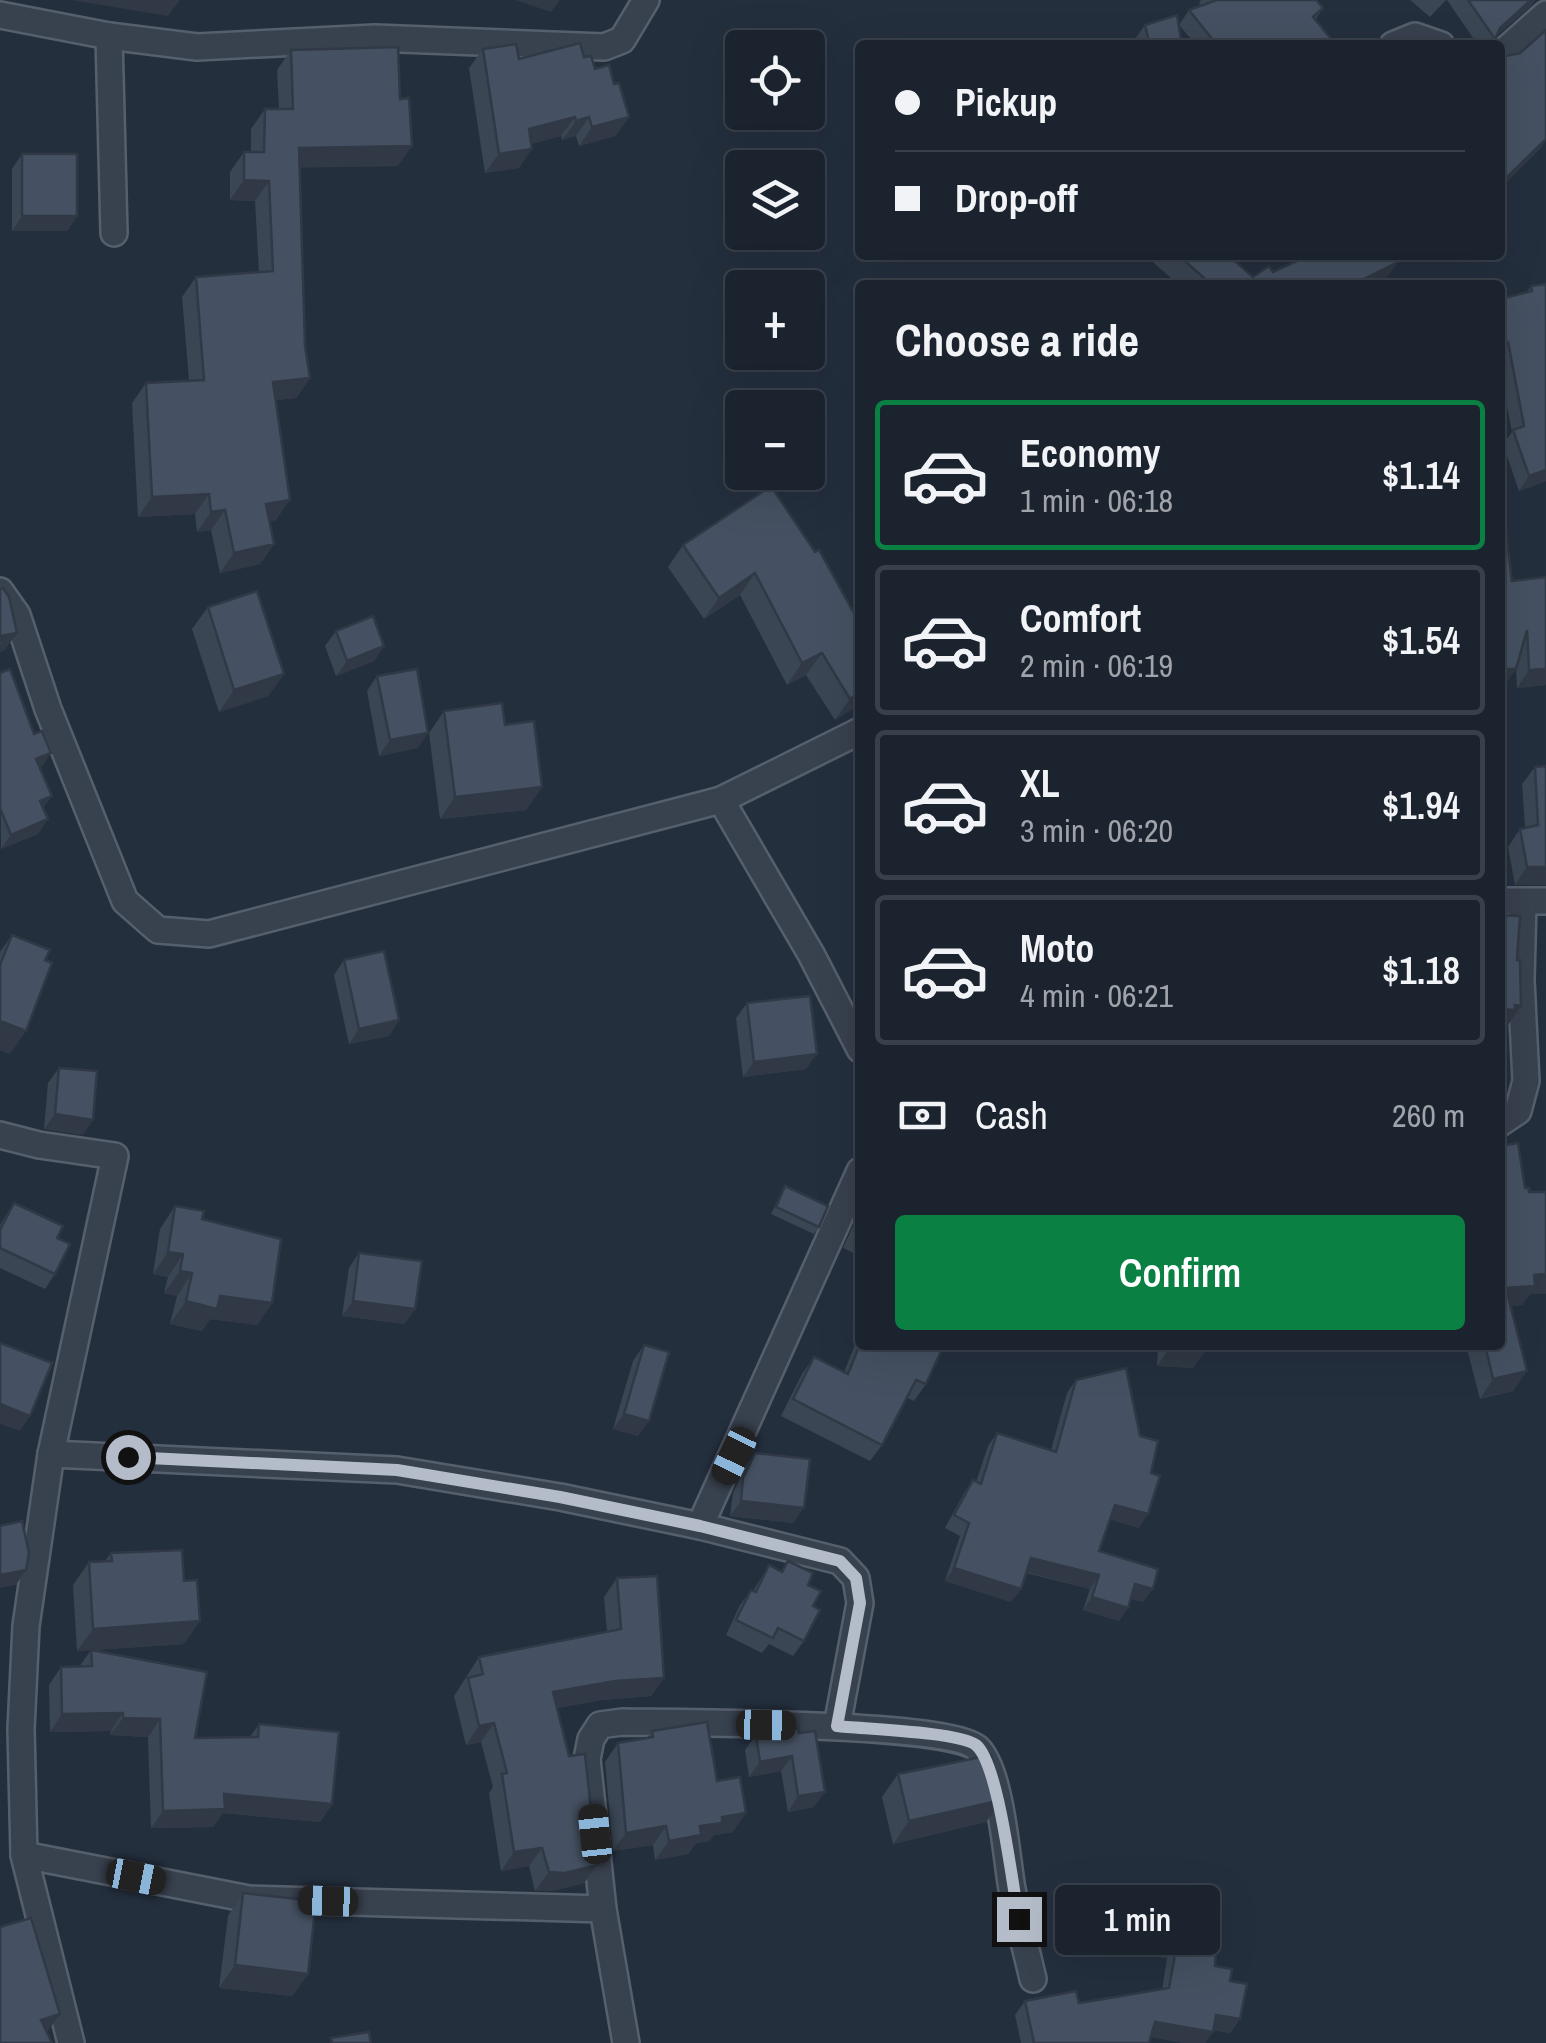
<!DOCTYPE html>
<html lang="en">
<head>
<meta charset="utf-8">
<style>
  body { margin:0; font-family:"Archivo Narrow",sans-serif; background:#242b36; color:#f1f3f6; height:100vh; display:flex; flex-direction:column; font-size:38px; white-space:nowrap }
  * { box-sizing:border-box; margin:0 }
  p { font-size:32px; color:#a0a4aa }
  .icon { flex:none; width:55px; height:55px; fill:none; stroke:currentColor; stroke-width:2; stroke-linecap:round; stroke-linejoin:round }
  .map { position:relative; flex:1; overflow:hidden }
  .panel { position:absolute; left:855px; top:280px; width:650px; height:1070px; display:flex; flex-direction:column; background:#1b232e; border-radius:10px; box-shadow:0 10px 40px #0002,0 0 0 2px #39404a }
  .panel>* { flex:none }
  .guide { position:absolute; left:855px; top:40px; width:650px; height:220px; border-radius:10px; box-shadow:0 10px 40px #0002,0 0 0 2px #39404a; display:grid; align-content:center; height:220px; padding:0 40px; background:#1b232e }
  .buttons { position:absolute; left:725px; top:30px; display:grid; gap:20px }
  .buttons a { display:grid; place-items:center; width:100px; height:100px; border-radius:10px; background:#1b232e; box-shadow:0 10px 40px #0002,0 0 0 2px #39404a; font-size:50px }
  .end { position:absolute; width:45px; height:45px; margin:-22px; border:12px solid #b4bcc9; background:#111; box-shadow:0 0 0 5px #111 }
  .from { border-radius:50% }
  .bubble { position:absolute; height:70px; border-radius:10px; background:#1b232e; box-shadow:0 10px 40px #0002,0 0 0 2px #39404a; font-size:32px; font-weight:600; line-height:70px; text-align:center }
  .car { position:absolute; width:30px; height:60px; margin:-30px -15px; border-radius:12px; box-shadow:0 0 8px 2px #0007; background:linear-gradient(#222 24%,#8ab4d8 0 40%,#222 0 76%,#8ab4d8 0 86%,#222 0) }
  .guide b { display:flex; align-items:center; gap:35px; height:95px; font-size:38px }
  .guide b+b { border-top:2px solid #39404a }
  .guide i { width:25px; height:25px; background:#f1f3f6 }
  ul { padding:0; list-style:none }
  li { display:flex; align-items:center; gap:30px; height:150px; margin:0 20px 15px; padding:0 20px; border:5px solid #39404a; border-radius:10px }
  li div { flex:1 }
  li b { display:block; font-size:38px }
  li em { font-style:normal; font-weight:600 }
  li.on { border-color:#0b8043 }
  li>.icon { width:90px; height:90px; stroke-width:1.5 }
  h2 { padding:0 40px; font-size:45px; line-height:120px }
  .pay { display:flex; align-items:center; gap:25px; height:110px; padding:0 40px; font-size:38px }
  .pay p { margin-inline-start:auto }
  .button { display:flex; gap:20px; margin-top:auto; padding:20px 40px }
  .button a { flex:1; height:115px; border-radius:10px; background:#0b8043; color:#fff; font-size:40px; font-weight:600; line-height:115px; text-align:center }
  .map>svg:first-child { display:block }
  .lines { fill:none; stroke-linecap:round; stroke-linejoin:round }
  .street-casing { stroke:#565f6c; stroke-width:30 }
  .street { stroke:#38414e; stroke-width:25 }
  .wall { fill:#3b4654 }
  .shaded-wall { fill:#303945 }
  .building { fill:#455162; stroke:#303945; stroke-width:2.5 }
  .route { stroke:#b4bcc9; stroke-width:12 }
</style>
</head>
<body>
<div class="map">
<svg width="1546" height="2043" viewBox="0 0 1546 2043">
  <rect width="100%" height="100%" fill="#242f3e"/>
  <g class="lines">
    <g class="street-casing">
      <g id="street">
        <polyline points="0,15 109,36 197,47 375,38 604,47 622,40 646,0"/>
        <polyline points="109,36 114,233"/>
        <polyline points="1393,45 1415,36 1441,45"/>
        <polyline points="1500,55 1546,14"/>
        <polyline points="0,591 17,615 48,709 125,901 158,930 209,934 721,800 860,731"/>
        <polyline points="721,800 811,954 860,1049"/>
        <polyline points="1500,901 1546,901"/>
        <polyline points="1500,1123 1518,1111 1526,1081 1521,980 1523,902"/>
        <polyline points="0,1135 39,1145 115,1156 51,1454 26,1626 21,1729 24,1855 71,2043"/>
        <polyline points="51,1454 397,1470 560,1497 700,1526 840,1561 856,1578 860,1603 837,1726"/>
        <polyline points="700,1526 860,1171"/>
        <polyline points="24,1855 249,1899 603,1909"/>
        <path d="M626 2043 603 1909 587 1759 591 1739 600 1725 622 1722C673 1723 954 1722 978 1749 1001 1773 1006 1855 1012 1889 1018 1919 1026 1949 1033 1979"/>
      </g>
    </g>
    <use href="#street" class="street"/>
  </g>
  <g class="wall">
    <polygon points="1201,0 1316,0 1323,8 1315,20 1336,45 1196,45 1179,25 1189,10 1201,6 1199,3"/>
    <polygon points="1410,0 1446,0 1430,17"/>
    <polygon points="1447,0 1535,0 1531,6 1495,37 1490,45 1478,45"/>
    <polygon points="1145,25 1182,45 1137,45 1135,39"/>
    <polygon points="483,49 519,59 584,57 595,69 614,84 629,117 615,136 579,146 576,136 562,140 561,136 531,144 519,168 485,173 469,68"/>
    <polygon points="291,50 398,166 300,167 305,346 310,378 296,398 275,400 276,520 269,521 274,544 260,564 220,573 211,530 197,532 195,514 138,517 132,403 146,383 189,380 182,297 196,277 259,272 255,201 230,200 230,172 244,152 251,152 251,129 265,109 279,109 277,70"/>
    <polygon points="22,154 77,216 67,231 12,231 12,169"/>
    <polygon points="1148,255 1228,255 1253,277 1273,272 1385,280 1376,285 1179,285 1147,257"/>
    <polygon points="1546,284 1546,481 1519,491 1503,444 1512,432 1500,369 1500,299 1527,292 1531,286"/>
    <polygon points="771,486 860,624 860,704 835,720 806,675 787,685 740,595 704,619 668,567 683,545"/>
    <polygon points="1512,581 1546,685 1517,688 1516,669 1503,686"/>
    <polygon points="208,607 284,674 268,696 219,712 192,629"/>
    <polygon points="336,631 384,646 374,661 336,676 325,646"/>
    <polygon points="0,673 52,796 43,808 38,834 1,849"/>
    <polygon points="377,676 418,748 379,756 367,691"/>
    <polygon points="444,711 505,725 542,787 526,810 440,819 429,733"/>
    <polygon points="1546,766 1546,885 1515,885 1508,847 1520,829 1525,828 1522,784 1535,767"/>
    <polygon points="12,935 45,960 10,1054 0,1050 0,952"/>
    <polygon points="344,960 399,1020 389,1036 349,1044 334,975"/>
    <polygon points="747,1003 806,1069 743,1077 736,1018"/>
    <polygon points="59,1068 83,1135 44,1129 48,1083"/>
    <polygon points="1500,1146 1530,1294 1522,1305 1510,1306 1527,1371 1513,1391 1480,1399 1466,1345 1500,1345"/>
    <polygon points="785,1186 819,1227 814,1234 771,1214"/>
    <polygon points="14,1203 57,1238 55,1274 45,1289 0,1268 0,1225"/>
    <polygon points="175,1206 202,1219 272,1303 257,1325 210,1319 202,1331 170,1324 177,1296 164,1293 168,1277 153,1274 160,1229"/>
    <polygon points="860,1211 860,1256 843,1248"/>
    <polygon points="359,1253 415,1309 404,1324 342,1316 349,1268"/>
    <polygon points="860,1333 860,1345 926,1384 914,1401 906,1397 882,1445 870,1461 781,1416 802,1374 814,1357 844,1372"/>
    <polygon points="644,1345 638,1436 613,1429 633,1361"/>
    <polygon points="1158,1345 1207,1345 1193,1368 1157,1366"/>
    <polygon points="1076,1380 1139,1528 1110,1519 1099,1551 1143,1602 1131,1599 1119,1621 1083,1610 1090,1589 1026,1573 1021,1589 1011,1602 945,1581 960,1536 945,1528 964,1493 973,1480 976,1482 988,1446 997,1433 1051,1450 1067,1393"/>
    <polygon points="755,1453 793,1523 730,1516 733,1493 744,1468"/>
    <polygon points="111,1553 184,1644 77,1651 73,1585 89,1562 105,1561"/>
    <polygon points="788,1561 808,1585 813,1606 804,1641 793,1656 769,1644 762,1653 726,1635 740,1605 751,1590 753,1591 769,1565 781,1571"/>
    <polygon points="617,1578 664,1678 651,1696 602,1700 557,1708 597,1865 584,1883 552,1891 535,1891 529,1866 501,1871 489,1793 493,1787 481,1742 466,1745 454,1696 479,1657 607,1632 604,1597"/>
    <polygon points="91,1650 195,1738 250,1737 259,1724 332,1804 320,1822 223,1813 213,1827 151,1828 148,1737 110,1735 111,1731 50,1732 49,1685 61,1667 79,1667"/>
    <polygon points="798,1728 814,1807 788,1812 781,1771 749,1777 745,1750 756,1735"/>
    <polygon points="652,1731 717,1781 733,1832 714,1835 709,1841 696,1843 688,1854 655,1860 653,1845 613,1851 605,1762 618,1743 647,1738"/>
    <polygon points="898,1774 1002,1800 986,1822 893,1844 882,1797"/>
    <polygon points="243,1893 308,1974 292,1996 219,1988 228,1916"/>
    <polygon points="1174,1910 1209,1923 1215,1966 1230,1981 1240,2019 1230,2033 1213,2030 1205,2043 1184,2043 1151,2037 1149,2043 1021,2043 1015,2015 1025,2001 1079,2003 1162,1990 1167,1958 1161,1958 1164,1924"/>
  </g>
  <g class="shaded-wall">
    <polygon points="71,0 180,0 168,16"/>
    <polygon points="515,0 560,0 551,12"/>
    <polygon points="1531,0 1535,0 1531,6 1494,38 1500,28"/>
    <polygon points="575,117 561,136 516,148 529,129"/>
    <polygon points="589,117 576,136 562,140 576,121"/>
    <polygon points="629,117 615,136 579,146 592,127"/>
    <polygon points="1546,139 1542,147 1500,189 1500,184"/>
    <polygon points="412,146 398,166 285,168 299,148"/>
    <polygon points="532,149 519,168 485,173 499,154"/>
    <polygon points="244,180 269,181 255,201 230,200"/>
    <polygon points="22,216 77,216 67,231 12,231"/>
    <polygon points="1398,262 1385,280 1376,285 1354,285 1356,283"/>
    <polygon points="310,378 296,398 259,402 273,382"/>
    <polygon points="1546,470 1546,481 1519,491 1529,476"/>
    <polygon points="209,494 195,514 138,517 152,497"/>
    <polygon points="290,500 276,520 252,524 266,504"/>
    <polygon points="225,510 211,530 197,532 211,512"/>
    <polygon points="274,544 260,564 220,573 234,553"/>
    <polygon points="755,573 740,595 704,619 719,598"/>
    <polygon points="17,633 5,650 0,652 0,636"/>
    <polygon points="384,646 374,661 336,676 347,661"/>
    <polygon points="822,653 806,675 787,685 802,663"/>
    <polygon points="1500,669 1516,669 1503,686 1500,686"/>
    <polygon points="1546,669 1546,685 1517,688 1529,670"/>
    <polygon points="284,674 268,696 219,712 234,690"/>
    <polygon points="860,692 860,704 835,720 850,699"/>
    <polygon points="428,733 418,748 379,756 390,740"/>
    <polygon points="51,753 41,768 36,759"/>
    <polygon points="542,787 526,810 440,819 455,797"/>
    <polygon points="52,796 41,811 40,801"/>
    <polygon points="48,819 38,834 1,849 11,835"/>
    <polygon points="1527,867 1546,867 1546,885 1515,885"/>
    <polygon points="1515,1005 1521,1006 1506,1028 1502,1028 1500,1031 1500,1009"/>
    <polygon points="399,1020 389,1036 349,1044 359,1029"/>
    <polygon points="0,1021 26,1031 10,1054 0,1050"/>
    <polygon points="817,1054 806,1069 743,1077 754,1062"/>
    <polygon points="55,1114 93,1120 83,1135 44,1129"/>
    <polygon points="168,1252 183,1254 168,1277 153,1274"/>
    <polygon points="180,1271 192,1273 177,1296 164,1293"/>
    <polygon points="1546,1274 1546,1294 1530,1294 1522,1305 1500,1307 1506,1288 1534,1275"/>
    <polygon points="220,1296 272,1303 257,1325 210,1319 202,1331 170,1324 186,1301"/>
    <polygon points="353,1301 415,1309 404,1324 342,1316"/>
    <polygon points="1170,1347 1206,1350 1193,1368 1157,1366"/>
    <polygon points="1527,1371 1513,1391 1480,1399 1493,1379"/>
    <polygon points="0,1404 30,1416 20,1431 0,1424"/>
    <polygon points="624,1414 649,1421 638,1436 613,1429"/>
    <polygon points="741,1501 804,1508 793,1523 730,1516"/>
    <polygon points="1115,1505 1148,1514 1139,1528 1106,1518"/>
    <polygon points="1031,1558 1099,1575 1090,1589 1022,1571"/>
    <polygon points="954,1568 1021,1589 1011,1602 945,1581"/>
    <polygon points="26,1570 16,1585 0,1588 0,1575"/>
    <polygon points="1135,1584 1153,1589 1143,1602 1126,1598"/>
    <polygon points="1092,1597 1128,1608 1119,1621 1083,1610"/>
    <polygon points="200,1621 184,1644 77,1651 93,1629"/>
    <polygon points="664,1678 651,1696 602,1700 540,1711 553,1692 615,1681"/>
    <polygon points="123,1713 111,1731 50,1732 62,1714"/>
    <polygon points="123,1718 160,1719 148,1737 110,1735"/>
    <polygon points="494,1723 481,1742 466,1745 479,1726"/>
    <polygon points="792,1756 781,1771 749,1777 760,1762"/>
    <polygon points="825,1792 814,1807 788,1812 798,1796"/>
    <polygon points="224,1794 332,1804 320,1822 223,1813 213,1827 151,1828 163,1811"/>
    <polygon points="1002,1800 986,1822 893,1844 909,1821"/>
    <polygon points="746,1813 733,1832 714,1835 709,1841 696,1843 688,1854 655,1860 669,1841 722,1817"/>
    <polygon points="666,1826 653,1845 613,1851 626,1833"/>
    <polygon points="542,1848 529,1866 501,1871 514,1852"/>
    <polygon points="597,1865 584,1883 552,1891 535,1891 549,1872"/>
    <polygon points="1171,1944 1177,1944 1167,1958 1161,1958"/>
    <polygon points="235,1965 308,1974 292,1996 219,1988"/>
    <polygon points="60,2014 48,2031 29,2038 41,2020"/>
    <polygon points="1216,2015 1240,2019 1230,2033 1206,2029"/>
    <polygon points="1155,2022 1213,2032 1205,2043 1184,2043 1145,2036"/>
  </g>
  <g class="building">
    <polygon points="1217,0 1316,0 1323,8 1313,17 1336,45 1217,45 1189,10"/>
    <polygon points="1468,0 1531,0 1500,28 1495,39"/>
    <polygon points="1177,15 1182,45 1150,45 1145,25"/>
    <polygon points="1546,30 1546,139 1500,184 1500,52 1506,56 1520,53"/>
    <polygon points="580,43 584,57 591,56 595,69 609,65 614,84 619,83 629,117 592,127 589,117 576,121 575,117 529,129 532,149 499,154 483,49 516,44 519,59"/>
    <polygon points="398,47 400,99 409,98 412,146 299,148 305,346 310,378 273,382 290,500 266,504 274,544 234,553 225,510 211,512 209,494 152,497 146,383 204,380 196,277 273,271 269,181 244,180 244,152 264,152 265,109 293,109 291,50"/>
    <rect x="22" y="154" width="55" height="62"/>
    <polygon points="1178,255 1228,255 1253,277 1269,266 1273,272 1310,255 1395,255 1398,262 1356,283 1357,285 1212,285"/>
    <polygon points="1546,284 1546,470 1529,476 1513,430 1524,426 1508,342 1500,344 1500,299 1532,291 1531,286"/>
    <polygon points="771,486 815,552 819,550 860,624 860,692 850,699 822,653 802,663 755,573 719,598 683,545"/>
    <polygon points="1500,524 1505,524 1512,581 1546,577 1546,669 1529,670 1527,630 1516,669 1500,669"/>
    <polygon points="3,588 9,597 17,633 0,636 4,645 0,645 0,589"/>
    <polygon points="257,591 284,674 234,690 208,607"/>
    <polygon points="373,616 384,646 347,661 336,631"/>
    <polygon points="10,669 34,734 42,731 51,753 36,759 52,796 40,801 48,819 11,835 0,808 0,673"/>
    <polygon points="417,669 428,733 390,740 377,676"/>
    <polygon points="502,703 505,725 534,721 542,787 455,797 444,711"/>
    <polygon points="1546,766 1546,867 1527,867 1520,829 1538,825 1535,767"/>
    <polygon points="1500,915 1520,916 1517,960 1520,960 1521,1006 1515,1005 1515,1010 1500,1009"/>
    <polygon points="12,935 50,950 45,960 52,963 26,1031 0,1021 0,965"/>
    <polygon points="384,951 399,1020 359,1029 344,960"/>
    <polygon points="810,996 817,1054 754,1062 747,1003"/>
    <polygon points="59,1068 97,1071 93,1120 55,1114"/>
    <polygon points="1518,1143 1525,1188 1529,1188 1529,1192 1546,1192 1546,1274 1534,1275 1535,1286 1506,1288 1527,1371 1493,1379 1485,1345 1500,1345 1500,1146"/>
    <polygon points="785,1186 828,1206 819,1227 776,1207"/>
    <polygon points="14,1203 63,1226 57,1238 70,1244 55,1274 0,1248 0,1230"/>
    <polygon points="175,1206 204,1211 202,1219 281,1239 272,1303 220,1296 217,1309 186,1301 192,1273 180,1271 183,1254 168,1252"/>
    <polygon points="860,1220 860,1234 855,1232"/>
    <polygon points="359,1253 422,1261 415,1309 353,1301"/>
    <polygon points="0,1343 52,1363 30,1416 0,1404"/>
    <polygon points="860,1344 944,1345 926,1384 916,1380 882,1445 793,1399 814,1357 848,1374"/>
    <polygon points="644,1345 669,1352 649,1421 624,1414"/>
    <polygon points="1170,1345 1207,1345 1206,1350 1170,1347"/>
    <polygon points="1126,1368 1140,1436 1158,1441 1151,1473 1160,1476 1148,1514 1115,1505 1099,1551 1158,1569 1153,1589 1135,1584 1128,1608 1092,1597 1099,1575 1031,1558 1021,1589 954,1568 969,1523 954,1515 973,1480 981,1484 997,1433 1056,1452 1076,1380"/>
    <polygon points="755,1453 810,1459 804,1508 741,1501 743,1478"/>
    <polygon points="22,1521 29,1553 26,1570 0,1575 0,1526"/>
    <polygon points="182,1550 184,1581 197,1580 200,1621 93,1629 89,1562 112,1561 111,1553"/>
    <polygon points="788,1561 813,1573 808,1585 821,1591 813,1606 820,1610 804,1641 778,1628 773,1638 736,1620 751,1590 756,1592 769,1565 782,1572"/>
    <polygon points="657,1576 664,1678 615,1681 553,1692 569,1756 585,1754 597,1865 565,1873 549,1872 542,1848 514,1852 502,1774 507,1773 494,1723 479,1726 468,1678 483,1674 479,1657 621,1629 617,1578"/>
    <polygon points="91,1650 207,1672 195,1738 258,1737 259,1724 339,1732 332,1804 224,1794 225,1809 163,1811 160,1719 123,1718 123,1713 62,1714 61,1667 92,1666"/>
    <polygon points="707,1722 717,1781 740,1777 746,1813 722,1817 722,1823 700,1826 701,1835 669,1841 666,1826 626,1833 618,1743 653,1737 652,1731"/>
    <polygon points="798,1728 799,1733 815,1731 825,1792 798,1796 792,1756 760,1762 756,1735"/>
    <polygon points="991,1755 1002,1800 909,1821 898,1774"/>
    <polygon points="243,1893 316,1901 308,1974 235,1965"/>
    <polygon points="1174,1910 1209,1913 1209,1923 1218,1924 1215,1966 1232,1969 1230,1981 1247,1984 1240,2019 1216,2015 1213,2032 1155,2022 1149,2043 1034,2043 1025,2001 1076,1991 1079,2003 1169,1988 1177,1944 1171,1944"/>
    <polygon points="31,1918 60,2014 41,2020 52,2043 0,2043 0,1927"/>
    <polygon points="369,2032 371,2043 332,2043 331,2038"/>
  </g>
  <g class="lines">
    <path class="route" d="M128 1457 397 1470 560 1497 700 1526 840 1561 856 1578 860 1603 837 1726C864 1729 959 1732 976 1745 999 1764 1012 1886 1019 1919"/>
  </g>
</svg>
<div class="buttons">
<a><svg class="icon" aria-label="locate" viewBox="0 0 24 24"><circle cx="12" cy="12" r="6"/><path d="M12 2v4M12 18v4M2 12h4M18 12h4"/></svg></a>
<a><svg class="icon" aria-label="layers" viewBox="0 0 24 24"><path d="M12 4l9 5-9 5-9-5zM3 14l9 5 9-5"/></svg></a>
<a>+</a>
<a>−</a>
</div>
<i class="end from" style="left:128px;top:1457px"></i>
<i class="end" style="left:1019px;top:1919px"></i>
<div class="bubble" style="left:1055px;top:1885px;width:165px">1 min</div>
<i class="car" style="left:734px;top:1456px;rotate:206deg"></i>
<i class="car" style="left:766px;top:1725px;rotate:91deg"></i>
<i class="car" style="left:595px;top:1834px;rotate:354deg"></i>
<i class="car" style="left:136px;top:1877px;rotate:101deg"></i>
<i class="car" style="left:328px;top:1901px;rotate:272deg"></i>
<div class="guide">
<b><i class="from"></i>Pickup</b>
<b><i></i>Drop-off</b>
</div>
<section class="panel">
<h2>Choose a ride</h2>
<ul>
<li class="on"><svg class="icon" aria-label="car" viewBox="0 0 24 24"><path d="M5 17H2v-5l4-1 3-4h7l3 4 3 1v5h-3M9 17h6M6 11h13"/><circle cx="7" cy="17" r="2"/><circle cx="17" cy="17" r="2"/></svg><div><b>Economy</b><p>1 min · 06:18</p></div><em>$1.14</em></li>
<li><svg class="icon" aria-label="car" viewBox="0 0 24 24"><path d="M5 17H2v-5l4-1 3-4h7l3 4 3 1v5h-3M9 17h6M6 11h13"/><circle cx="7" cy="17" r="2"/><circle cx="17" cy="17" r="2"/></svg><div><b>Comfort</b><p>2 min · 06:19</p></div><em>$1.54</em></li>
<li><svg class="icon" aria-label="car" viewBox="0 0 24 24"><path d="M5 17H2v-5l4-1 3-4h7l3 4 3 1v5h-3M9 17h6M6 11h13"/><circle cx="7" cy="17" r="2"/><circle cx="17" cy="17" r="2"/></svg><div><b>XL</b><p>3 min · 06:20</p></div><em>$1.94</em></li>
<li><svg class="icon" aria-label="car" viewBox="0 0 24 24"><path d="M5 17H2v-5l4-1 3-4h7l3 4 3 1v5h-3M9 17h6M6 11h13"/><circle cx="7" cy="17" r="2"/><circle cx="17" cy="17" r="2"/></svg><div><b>Moto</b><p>4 min · 06:21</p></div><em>$1.18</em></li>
</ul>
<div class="pay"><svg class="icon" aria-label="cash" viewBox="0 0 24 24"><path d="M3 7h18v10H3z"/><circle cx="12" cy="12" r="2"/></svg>Cash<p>260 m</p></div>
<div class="button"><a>Confirm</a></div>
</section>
</div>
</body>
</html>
